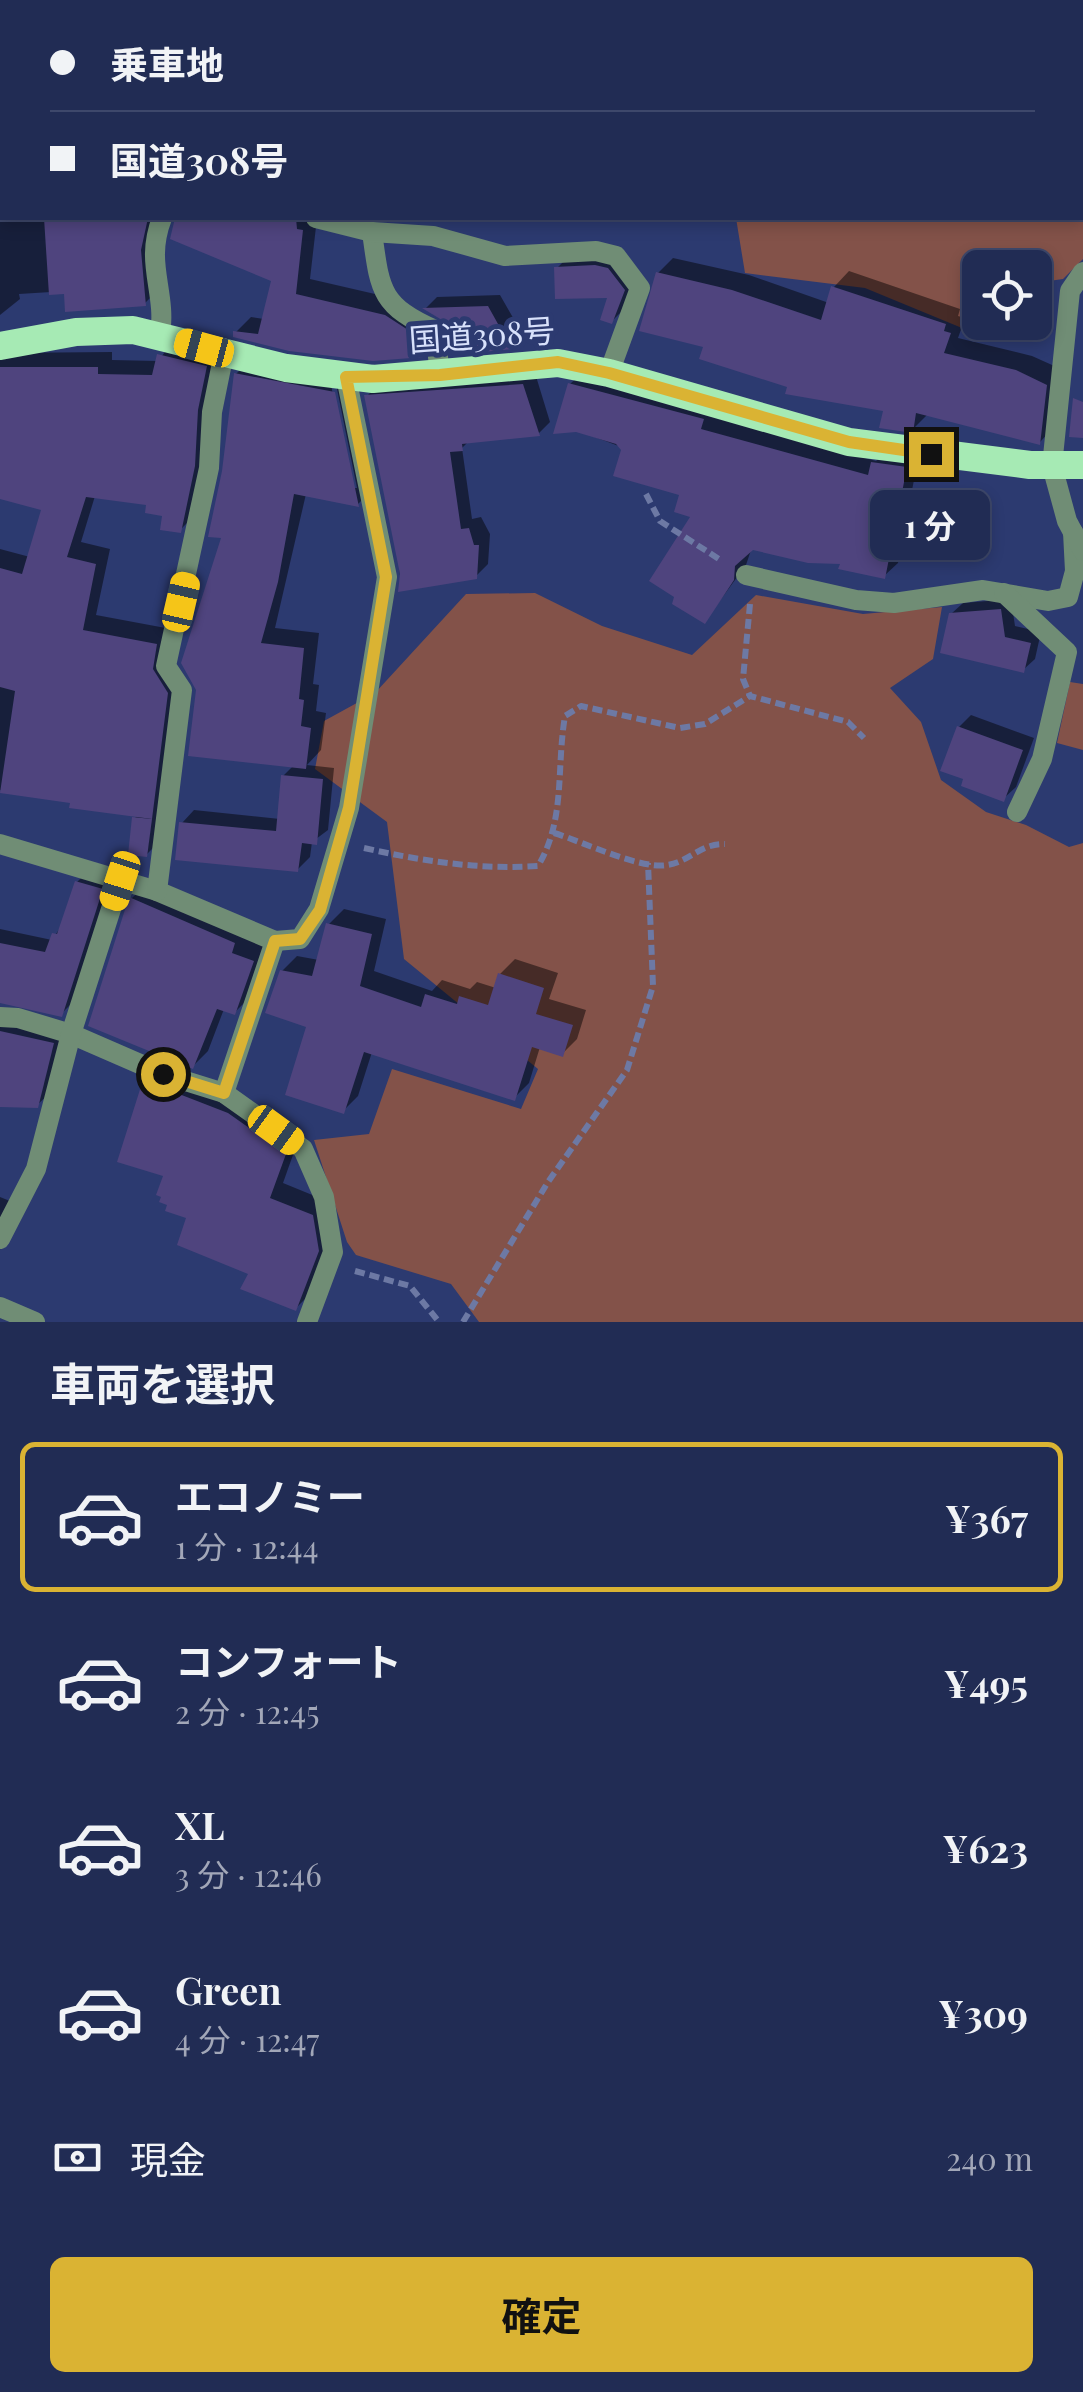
<!DOCTYPE html>
<html lang="ja">
<head>
<meta charset="utf-8">
<style>
  body { margin:0; font-family:"Playfair Display","Noto Sans JP",serif; background:#2d385e; color:#f1f3f6; height:100vh; display:flex; flex-direction:column; font-size:38px; white-space:nowrap }
  * { box-sizing:border-box; margin:0 }
  p { font-size:32px; color:#a2a7b8 }
  .icon { flex:none; width:55px; height:55px; fill:none; stroke:currentColor; stroke-width:2; stroke-linecap:round; stroke-linejoin:round }
  .map { position:relative; height:1322px; overflow:hidden }
  .panel { display:flex; flex-direction:column; background:#212c54; flex:1 }
  .panel>* { flex:none }
  .guide { position:absolute; left:0px; top:0px; width:1085px; height:220px; box-shadow:0 5px 15px #0003,0 0 0 2px #3e486b; display:grid; align-content:center; height:220px; padding:0 50px; background:#212c54 }
  .buttons { position:absolute; left:962px; top:250px; display:grid; gap:20px }
  .buttons a { display:grid; place-items:center; width:90px; height:90px; border-radius:15px; background:#212c54; box-shadow:0 5px 15px #0003,0 0 0 2px #3e486b; font-size:50px }
  .end { position:absolute; width:45px; height:45px; margin:-22px; border:12px solid #dab333; background:#111; box-shadow:0 0 0 5px #111 }
  .from { border-radius:50% }
  .bubble { position:absolute; height:70px; border-radius:15px; background:#212c54; box-shadow:0 5px 15px #0003,0 0 0 2px #3e486b; font-size:32px; font-weight:700; line-height:70px; text-align:center }
  .car { position:absolute; width:30px; height:60px; margin:-30px -15px; border-radius:12px; box-shadow:0 0 8px 2px #0007; background:linear-gradient(#f5c518 24%,#345 0 40%,#f5c518 0 76%,#345 0 86%,#f5c518 0) }
  .guide b { display:flex; align-items:center; gap:35px; height:95px; font-size:38px }
  .guide b+b { border-top:2px solid #3e486b }
  .guide i { width:25px; height:25px; background:#f1f3f6 }
  ul { padding:0; list-style:none }
  li { display:flex; align-items:center; gap:30px; height:150px; margin:0 20px 15px; padding:0 30px; border:5px solid transparent; border-radius:15px }
  li div { flex:1 }
  li b { display:block; font-size:38px }
  li em { font-style:normal; font-weight:700 }
  li.on { border-color:#dab333 }
  li>.icon { width:90px; height:90px; stroke-width:1.5 }
  h2 { padding:0 50px; font-size:45px; line-height:120px }
  .pay { display:flex; align-items:center; gap:25px; height:110px; padding:0 50px; font-size:38px }
  .pay p { margin-inline-start:auto }
  .button { display:flex; gap:20px; margin-top:auto; padding:20px 50px }
  .button a { flex:1; height:115px; border-radius:15px; background:#dab333; color:#111; font-size:40px; font-weight:700; line-height:115px; text-align:center }
  .map>svg:first-child { display:block }
  .green { fill:#835249 }
  .shadow { fill:#0007; fill-rule:evenodd }
  .building { fill:#4f447e }
  .lines { fill:none; stroke-linecap:round; stroke-linejoin:round }
  .path { stroke:#6d79a4; stroke-width:6; stroke-dasharray:10 5; stroke-linecap:butt }
  .service { stroke:#708d75; stroke-width:20 }
  .minor { stroke:#708d75; stroke-width:20 }
  .trunk { stroke:#a6eab4; stroke-width:28 }
  .route { stroke:#dab333; stroke-width:12 }
  .labels { text-anchor:middle; stroke-width:10; stroke-linejoin:round; paint-order:stroke }
  .street-label { font-size:32px; fill:#d8e1fb; stroke:#2c3a70 }
</style>
</head>
<body>
<div class="map">
<svg width="1083" height="1322" viewBox="0 0 1083 1322">
  <rect width="100%" height="100%" fill="#2c3a70"/>
  <g class="green">
    <polygon points="317,0 1083,0 1083,259 1063,279 1035,283 1035,268 980,268 980,313 962,328 865,288 745,273 736,218 1082,218 1082,2"/>
    <polygon points="535,593 602,626 692,655 756,595 863,614 942,607 933,659 890,688 921,722 941,780 986,812 1026,825 1069,847 1083,843 1083,1322 479,1322 451,1284 356,1255 347,1242 314,1140 369,1134 392,1069 521,1109 538,1069 404,959 387,822 315,769 324,721 375,693 466,594"/>
    <polygon points="1070,682 1083,684 1083,750 1057,743"/>
  </g>
  <g class="shadow">
    <polygon points="2,0 309,0 309,2 4,2"/>
    <polygon points="0,3 2,218 157,218 160,288 145,303 67,291 19,294 20,299 0,315"/>
    <polygon points="178,218 317,218 310,279 401,300 438,339 423,355 236,332 251,317 264,319 273,280 173,237"/>
    <polygon points="567,258 618,259 633,279 622,311 612,321 610,296 557,268"/>
    <polygon points="673,258 749,275 829,303 834,287 849,271 960,309 958,316 965,318 958,338 1032,356 1061,369 1055,426 1040,442 928,414 912,430 886,409 790,386 706,345 658,273"/>
    <polygon points="500,295 523,335 511,347 454,352 449,321 426,308 437,297"/>
    <polygon points="174,340 221,352 195,515 180,530 149,503 95,496 81,542 110,549 96,615 171,629 167,653 182,677 165,836 146,855 135,818 138,814 0,790 0,549 30,557 44,508 0,498 0,353 112,352 112,360 158,361"/>
    <path d="M252 358 350 377 373 489 358 504 306 494 275 628 319 633 313 684 319 685 316 711 326 713 321 750 307 765 334 768 328 830 312 842 310 857 298 869 182 823 194 810 280 819 283 776 294 765 224 536 225 471 236 374ZM335 379 357 488H352L330 380Z"/>
    <polygon points="584,371 713,416 876,461 887,450 919,454 898,563 884,576 843,562 752,547 746,565 705,621 693,516 682,493 624,448 576,430 570,384"/>
    <polygon points="535,373 550,422 539,433 470,440 462,448 472,519 481,517 490,534 488,564 476,576 401,589 398,548 367,396 378,385"/>
    <polygon points="1011,599 1015,626 1041,632 1035,659 1023,670 951,614 963,603"/>
    <polygon points="971,715 1034,738 1016,787 1003,799 959,727"/>
    <polygon points="89,870 113,877 73,1002 61,1014 0,1001 0,929 52,940 62,925 77,882"/>
    <polygon points="146,884 267,945 250,997 235,1012 224,1009 208,1051 193,1066 131,899"/>
    <polygon points="344,909 386,919 374,971 432,991 442,980 470,989 477,982 496,988 500,974 515,959 558,973 549,999 586,1010 577,1039 562,1054 540,1047 529,1083 514,1098 372,1052 358,1096 343,1111 310,1025 282,971 297,956 319,960 329,924"/>
    <polygon points="0,1008 65,1032 49,1094 36,1106 0,1105"/>
    <polygon points="160,1067 299,1138 283,1183 327,1201 333,1234 311,1293 296,1308 189,1217 166,1174 145,1081"/>
    <polygon points="0,1197 10,1201 0,1227"/>
  </g>
  <g class="building">
    <polygon points="44,218 148,218 141,250 146,306 65,312 64,294 49,295"/>
    <polygon points="175,218 296,218 297,229 303,230 296,294 385,315 422,339 424,357 373,361 289,351 233,337 233,331 258,334 271,281 170,239"/>
    <polygon points="595,265 608,268 625,290 612,324 600,320 607,298 555,299 554,267"/>
    <polygon points="656,272 732,290 821,320 831,286 946,324 944,331 951,333 944,353 1016,370 1047,385 1040,445 916,413 913,433 879,428 883,411 785,394 787,387 699,359 703,347 639,331"/>
    <polygon points="488,306 512,349 452,355 447,323 422,308"/>
    <polygon points="157,354 207,366 198,410 195,466 181,533 160,530 162,516 145,513 146,505 86,497 67,557 96,564 83,630 157,644 153,669 168,693 152,819 69,808 70,803 0,793 15,691 0,687 0,568 22,574 41,510 0,499 0,367 98,367 98,374 152,375"/>
    <polygon points="234,373 335,392 359,507 294,494 278,582 261,643 304,648 299,699 304,700 301,726 311,728 306,769 188,756 196,690 181,663 221,538 208,537 222,471"/>
    <polygon points="568,383 704,419 701,429 868,475 871,462 907,467 885,579 838,569 840,564 808,563 753,550 735,566 734,580 705,624 672,604 674,597 649,581 690,517 674,512 679,495 613,476 621,450 616,444 576,432 553,434"/>
    <polygon points="523,384 540,436 462,444 463,451 450,452 461,529 469,528 474,545 479,545 477,579 398,592 400,574 364,395"/>
    <polygon points="1073,398 1083,402 1083,438 1069,437"/>
    <polygon points="1001,609 1005,637 1031,643 1024,673 940,653 949,613"/>
    <polygon points="957,726 1023,750 1004,802 961,786 963,779 940,771"/>
    <polygon points="281,775 323,779 317,845 302,843 298,872 175,860 179,822 276,831"/>
    <polygon points="132,817 152,819 147,857 128,855"/>
    <polygon points="75,881 103,889 62,1017 0,1003 0,943 45,952 52,933 57,934"/>
    <polygon points="129,897 235,943 232,953 254,961 235,1015 217,1009 193,1069 88,1026"/>
    <polygon points="326,923 372,934 360,986 421,1007 425,994 457,1004 459,996 488,1005 498,973 544,988 536,1014 573,1025 563,1057 532,1047 515,1101 364,1052 344,1114 285,1095 306,1027 265,1013 280,970 312,976"/>
    <polygon points="0,1031 54,1043 38,1108 0,1107"/>
    <polygon points="143,1080 228,1113 286,1154 270,1198 313,1215 319,1251 296,1311 240,1289 248,1274 177,1245 186,1218 165,1211 167,1205 159,1202 161,1197 156,1195 163,1176 117,1162"/>
  </g>
  <g class="lines">
    <g class="path">
      <polyline points="579,2 579,0"/>
      <polyline points="646,494 660,521 722,561"/>
      <polyline points="750,604 743,679 750,696 848,722 864,738"/>
      <path d="M554 833C581 841 641 870 667 865 689 862 701 843 725 844"/>
      <path d="M364 848C422 861 479 870 538 866 566 819 556 769 565 716L581 706 680 728 705 724 750 696"/>
      <polyline points="355,1271 410,1286 439,1322"/>
      <polyline points="463,1322 548,1182 627,1070 653,986 648,863"/>
    </g>
    <g class="service">
      <path d="M372 232C380 289 379 305 435 330L440 375"/>
      <path d="M160 336C167 290 144 265 162 218"/>
      <polyline points="1052,466 1070,291 1083,272"/>
      <polyline points="746,575 856,600 894,603 983,590 1048,601 1068,597 1075,571 1073,532"/>
      <polyline points="1004,593 1067,652 1042,759 1017,812"/>
      <polyline points="275,941 300,939 319,909 349,808 387,577 346,377"/>
      <polyline points="0,1017 18,1018 71,1034 163,1074 224,1093 303,1149 324,1197 333,1252 307,1322"/>
      <polyline points="0,1307 35,1322"/>
    </g>
    <g class="minor">
      <polyline points="222,2 222,0"/>
      <polyline points="0,18 2,27"/>
      <polyline points="316,218 372,232 433,236 505,256 596,251 616,256 640,288 609,373"/>
      <polyline points="1052,466 1067,521 1083,551"/>
      <polyline points="0,844 157,891 275,941 224,1093"/>
      <polyline points="157,891 182,690 166,666 209,468 212,412 224,353"/>
      <polyline points="0,1239 36,1169 71,1034 120,881"/>
    </g>
    <polyline class="trunk" points="0,346 76,332 133,330 286,368 373,379 558,363 609,373 849,442 1030,465 1083,465"/>
  </g>
  <g class="lines">
    <polyline class="route" points="163,1074 224,1093 275,941 300,939 320,910 349,808 386,577 346,377 440,375 558,362 609,373 849,442 931,454"/>
  </g>
  <g class="labels">
    <g class="street-label">
      <text transform="translate(482 336) rotate(-4)" y="11">国道308号</text>
    </g>
  </g>
</svg>
<div class="buttons">
<a><svg class="icon" aria-label="locate" viewBox="0 0 24 24"><circle cx="12" cy="12" r="6"/><path d="M12 2v4M12 18v4M2 12h4M18 12h4"/></svg></a>
</div>
<i class="end from" style="left:163px;top:1074px"></i>
<i class="end" style="left:931px;top:454px"></i>
<div class="bubble" style="left:870px;top:490px;width:120px">1 分</div>
<i class="car" style="left:204px;top:348px;rotate:285deg"></i>
<i class="car" style="left:181px;top:602px;rotate:13deg"></i>
<i class="car" style="left:120px;top:881px;rotate:198deg"></i>
<i class="car" style="left:276px;top:1130px;rotate:126deg"></i>
<div class="guide">
<b><i class="from"></i>乗車地</b>
<b><i></i>国道308号</b>
</div>
</div>
<section class="panel">
<h2>車両を選択</h2>
<ul>
<li class="on"><svg class="icon" aria-label="car" viewBox="0 0 24 24"><path d="M5 17H2v-5l4-1 3-4h7l3 4 3 1v5h-3M9 17h6M6 11h13"/><circle cx="7" cy="17" r="2"/><circle cx="17" cy="17" r="2"/></svg><div><b>エコノミー</b><p>1 分 · 12:44</p></div><em>¥367</em></li>
<li><svg class="icon" aria-label="car" viewBox="0 0 24 24"><path d="M5 17H2v-5l4-1 3-4h7l3 4 3 1v5h-3M9 17h6M6 11h13"/><circle cx="7" cy="17" r="2"/><circle cx="17" cy="17" r="2"/></svg><div><b>コンフォート</b><p>2 分 · 12:45</p></div><em>¥495</em></li>
<li><svg class="icon" aria-label="car" viewBox="0 0 24 24"><path d="M5 17H2v-5l4-1 3-4h7l3 4 3 1v5h-3M9 17h6M6 11h13"/><circle cx="7" cy="17" r="2"/><circle cx="17" cy="17" r="2"/></svg><div><b>XL</b><p>3 分 · 12:46</p></div><em>¥623</em></li>
<li><svg class="icon" aria-label="car" viewBox="0 0 24 24"><path d="M5 17H2v-5l4-1 3-4h7l3 4 3 1v5h-3M9 17h6M6 11h13"/><circle cx="7" cy="17" r="2"/><circle cx="17" cy="17" r="2"/></svg><div><b>Green</b><p>4 分 · 12:47</p></div><em>¥309</em></li>
</ul>
<div class="pay"><svg class="icon" aria-label="cash" viewBox="0 0 24 24"><path d="M3 7h18v10H3z"/><circle cx="12" cy="12" r="2"/></svg>現金<p>240 m</p></div>
<div class="button"><a>確定</a></div>
</section>
</body>
</html>
